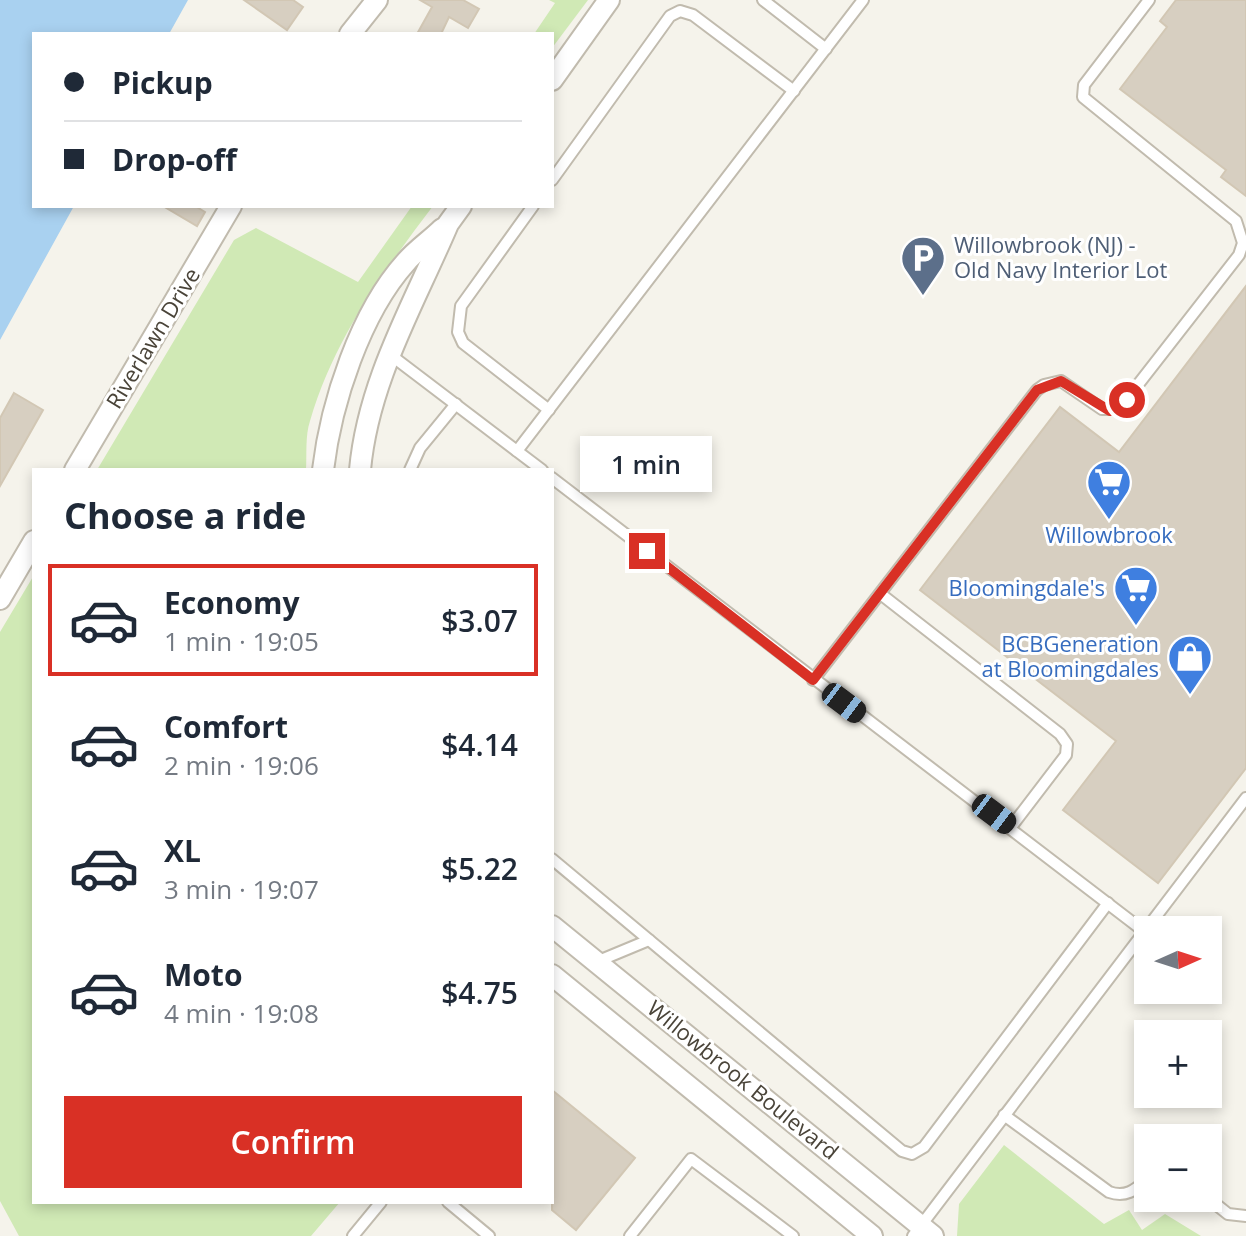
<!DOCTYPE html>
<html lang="en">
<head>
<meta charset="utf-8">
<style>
  body { margin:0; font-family:"Open Sans",sans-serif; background:#f2f2f3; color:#1f2937; height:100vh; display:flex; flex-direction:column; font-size:30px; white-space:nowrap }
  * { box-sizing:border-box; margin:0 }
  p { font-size:26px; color:#747a83 }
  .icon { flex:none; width:44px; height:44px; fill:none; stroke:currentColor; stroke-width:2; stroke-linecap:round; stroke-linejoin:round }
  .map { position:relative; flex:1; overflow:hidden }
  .panel { position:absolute; left:32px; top:468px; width:522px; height:736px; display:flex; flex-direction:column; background:#fff; border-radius:0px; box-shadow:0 4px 12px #0003 }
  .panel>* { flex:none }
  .banner { position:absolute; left:32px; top:32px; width:522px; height:176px; border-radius:0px; box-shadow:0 4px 12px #0003; display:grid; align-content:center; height:176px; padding:0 32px; background:#fff }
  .needle { width:52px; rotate:87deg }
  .buttons { position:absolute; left:1134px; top:916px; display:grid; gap:16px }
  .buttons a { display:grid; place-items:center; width:88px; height:88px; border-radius:0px; background:#fff; box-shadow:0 4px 12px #0003; font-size:40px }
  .end { position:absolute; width:36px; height:36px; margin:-18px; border:10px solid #d93025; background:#fff; box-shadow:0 0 0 4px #fff }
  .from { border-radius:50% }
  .bubble { position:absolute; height:56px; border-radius:0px; background:#fff; box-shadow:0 4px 12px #0003; font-size:26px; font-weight:600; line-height:56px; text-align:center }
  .car { position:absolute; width:24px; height:48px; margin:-24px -12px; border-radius:10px; box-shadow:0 0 6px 2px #0007; background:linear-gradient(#222 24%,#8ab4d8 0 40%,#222 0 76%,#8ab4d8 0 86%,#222 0) }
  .banner b { display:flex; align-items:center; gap:28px; height:76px; font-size:30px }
  .banner b+b { border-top:2px solid #e0e1e3 }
  .banner i { width:20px; height:20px; background:#1f2937 }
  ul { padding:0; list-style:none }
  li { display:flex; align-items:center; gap:24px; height:112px; margin:0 16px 12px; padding:0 16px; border:4px solid transparent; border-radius:0px }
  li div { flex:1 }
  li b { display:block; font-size:30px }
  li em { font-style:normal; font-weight:600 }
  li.active { border-color:#d93025 }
  li>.icon { width:72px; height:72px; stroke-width:1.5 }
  h2 { padding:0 32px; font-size:36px; line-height:96px }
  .cta { display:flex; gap:16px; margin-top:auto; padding:16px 32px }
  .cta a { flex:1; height:92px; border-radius:0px; background:#d93025; color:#fff; font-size:32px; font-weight:600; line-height:92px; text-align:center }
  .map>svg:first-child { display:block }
  .green { fill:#d0e9b5 }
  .water { fill:#a9d1f0 }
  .building { fill:#d7cfc1; stroke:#d2c7b4; stroke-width:2 }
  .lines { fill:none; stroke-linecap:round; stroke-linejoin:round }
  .service-casing { stroke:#c1bbae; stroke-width:14 }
  .minor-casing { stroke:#c1bbae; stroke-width:24 }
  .service { stroke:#fff; stroke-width:10 }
  .minor { stroke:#fff; stroke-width:20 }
  .route { stroke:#d93025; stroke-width:10 }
  .labels { text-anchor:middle; stroke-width:6; stroke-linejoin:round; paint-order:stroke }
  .service-label { font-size:22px; fill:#4e5e75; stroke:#fff; text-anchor:start }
  .street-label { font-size:22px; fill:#4a4439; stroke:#fff }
  .shop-label { font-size:22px; fill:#366cbe; stroke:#fff; text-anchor:end }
</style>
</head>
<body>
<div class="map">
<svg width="1246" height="1236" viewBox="0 0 1246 1236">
  <rect width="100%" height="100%" fill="#f5f3eb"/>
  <g class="green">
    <polygon points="549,0 588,0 552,48 552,34 534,34 555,3"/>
    <path d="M412 206H433C383 272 334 339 310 421 305 436 307 454 306 470H97L234 240 256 228 358 282Z"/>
    <polygon points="34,575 34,1202 340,1202 311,1236 19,1236 0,1201 0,632"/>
    <polygon points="1004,1145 1104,1224 1129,1210 1142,1230 1165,1214 1201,1236 957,1236 959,1204"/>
  </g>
  <polygon class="water" points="0,0 188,0 169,34 34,34 34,206 74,206 0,340"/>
  <g class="building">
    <polygon points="244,0 293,0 303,7 287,30"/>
    <polygon points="420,0 463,0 479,9 468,28 449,17 441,34 417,34 432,7"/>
    <polygon points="1176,0 1246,0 1246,196 1221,177 1226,170 1120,89 1167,27 1160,21"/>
    <polygon points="163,206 195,206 205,212 197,226"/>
    <polygon points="1246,286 1246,768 1158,883 1063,810 1116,741 920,590 1060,407 1119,452"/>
    <polygon points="14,393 43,410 0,486 0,418"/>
    <polygon points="552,1090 635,1158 576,1230 552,1210"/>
  </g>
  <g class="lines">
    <g class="service-casing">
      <g id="service">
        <polyline points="763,0 826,49"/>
        <polyline points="552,180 670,16 680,11 693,15 794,91"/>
        <polyline points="533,206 461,306 458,332 463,343 549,410"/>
        <polyline points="388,353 542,470"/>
        <polyline points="517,451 863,0"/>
        <polyline points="410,470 420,448 456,404"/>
        <polyline points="552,478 1145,932"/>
        <polyline points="882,595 1060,734 1067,744 1066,755 1011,827"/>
        <polyline points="813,680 1037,390 1044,385 1061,381 1102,409 1119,409 1239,255 1243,243 1236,221 1083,97 1084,85 1149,0"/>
        <polyline points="552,859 902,1151 912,1154 924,1147 1108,903"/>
        <polyline points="596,962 649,940"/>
        <path d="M1004 1115 1109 1192C1126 1198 1135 1190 1148 1179"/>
        <polyline points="1208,1198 1228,1214 1246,1216"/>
        <polyline points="448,1202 489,1236"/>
        <polyline points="353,1236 381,1202"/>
        <polyline points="630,1236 691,1159 793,1236"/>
        <polyline points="913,1236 1246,798"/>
      </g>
    </g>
    <g class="minor-casing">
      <g id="minor">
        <polyline points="350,34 377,0"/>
        <polyline points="552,80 609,0"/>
        <polyline points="75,470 231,206"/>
        <path d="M323 470C331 403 360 313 406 262 416 250 431 240 442 229"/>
        <path d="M360 470C368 381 414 304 448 224L461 206"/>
        <polyline points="0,599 34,541"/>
        <polyline points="552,926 933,1236"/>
        <polyline points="552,975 872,1236"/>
      </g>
    </g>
    <use href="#service" class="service"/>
    <use href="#minor" class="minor"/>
  </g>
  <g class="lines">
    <polyline class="route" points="647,551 813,680 1037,390 1061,381 1110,411 1127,400"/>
  </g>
  <defs>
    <g id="parking-pin" transform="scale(2.3)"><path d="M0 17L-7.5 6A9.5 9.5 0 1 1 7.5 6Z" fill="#5c6f8a" stroke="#fff"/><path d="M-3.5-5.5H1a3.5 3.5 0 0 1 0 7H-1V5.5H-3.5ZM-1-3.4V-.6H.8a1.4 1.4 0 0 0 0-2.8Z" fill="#fff"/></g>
    <g id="supermarket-pin" transform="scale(2.3)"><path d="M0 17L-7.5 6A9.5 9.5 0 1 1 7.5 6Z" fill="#3f7fe0" stroke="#fff"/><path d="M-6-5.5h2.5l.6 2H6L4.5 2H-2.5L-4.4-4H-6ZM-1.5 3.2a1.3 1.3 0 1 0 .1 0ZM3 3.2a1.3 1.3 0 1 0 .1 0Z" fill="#fff"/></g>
    <g id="shop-pin" transform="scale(2.3)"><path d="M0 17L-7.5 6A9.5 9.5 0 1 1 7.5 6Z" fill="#3f7fe0" stroke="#fff"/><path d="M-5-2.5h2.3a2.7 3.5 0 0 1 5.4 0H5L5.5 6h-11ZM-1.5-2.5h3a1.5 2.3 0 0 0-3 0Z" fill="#fff"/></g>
  </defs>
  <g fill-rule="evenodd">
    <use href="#parking-pin" x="923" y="258"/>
    <use href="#supermarket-pin" x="1109" y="482"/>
    <use href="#supermarket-pin" x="1136" y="588"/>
    <use href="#shop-pin" x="1190" y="657"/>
  </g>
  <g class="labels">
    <g class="service-label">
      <text x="954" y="253">Willowbrook (NJ) -<tspan x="954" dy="25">Old Navy Interior Lot</tspan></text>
    </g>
    <g class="street-label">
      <text transform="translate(153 338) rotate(-59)" y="8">Riverlawn Drive</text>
      <text transform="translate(743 1080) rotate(39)" y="8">Willowbrook Boulevard</text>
    </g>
    <g class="shop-label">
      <text x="1109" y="543" text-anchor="middle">Willowbrook</text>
      <text x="1105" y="596">Bloomingdale's</text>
      <text x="1159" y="652">BCBGeneration<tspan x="1159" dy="25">at Bloomingdales</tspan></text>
    </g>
  </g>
</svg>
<div class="buttons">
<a><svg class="needle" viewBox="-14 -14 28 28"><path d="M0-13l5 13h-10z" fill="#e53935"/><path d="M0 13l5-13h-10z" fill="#747a83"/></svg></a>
<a>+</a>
<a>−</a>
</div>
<i class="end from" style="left:1127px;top:400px"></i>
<i class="end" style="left:647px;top:551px"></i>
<div class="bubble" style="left:580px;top:436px;width:132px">1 min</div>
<i class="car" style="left:844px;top:703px;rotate:127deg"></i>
<i class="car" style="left:994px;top:814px;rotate:127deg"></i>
<div class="banner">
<b><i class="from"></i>Pickup</b>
<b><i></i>Drop-off</b>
</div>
<section class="panel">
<h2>Choose a ride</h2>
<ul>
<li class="active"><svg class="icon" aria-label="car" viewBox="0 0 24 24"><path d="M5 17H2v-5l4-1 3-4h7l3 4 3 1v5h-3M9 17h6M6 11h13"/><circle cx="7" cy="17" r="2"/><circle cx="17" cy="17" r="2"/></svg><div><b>Economy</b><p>1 min · 19:05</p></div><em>$3.07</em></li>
<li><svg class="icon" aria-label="car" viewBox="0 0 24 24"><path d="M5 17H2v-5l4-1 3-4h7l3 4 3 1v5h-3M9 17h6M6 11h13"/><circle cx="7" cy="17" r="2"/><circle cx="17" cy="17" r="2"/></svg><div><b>Comfort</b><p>2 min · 19:06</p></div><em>$4.14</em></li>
<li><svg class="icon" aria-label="car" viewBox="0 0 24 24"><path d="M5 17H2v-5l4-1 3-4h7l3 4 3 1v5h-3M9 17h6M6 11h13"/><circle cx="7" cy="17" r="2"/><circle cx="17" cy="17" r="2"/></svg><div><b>XL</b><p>3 min · 19:07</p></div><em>$5.22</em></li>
<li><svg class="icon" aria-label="car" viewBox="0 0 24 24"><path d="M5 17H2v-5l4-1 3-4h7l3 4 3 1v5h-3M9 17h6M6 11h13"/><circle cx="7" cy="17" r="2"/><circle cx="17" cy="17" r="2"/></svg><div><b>Moto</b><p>4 min · 19:08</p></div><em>$4.75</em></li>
</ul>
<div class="cta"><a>Confirm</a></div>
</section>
</div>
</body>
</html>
